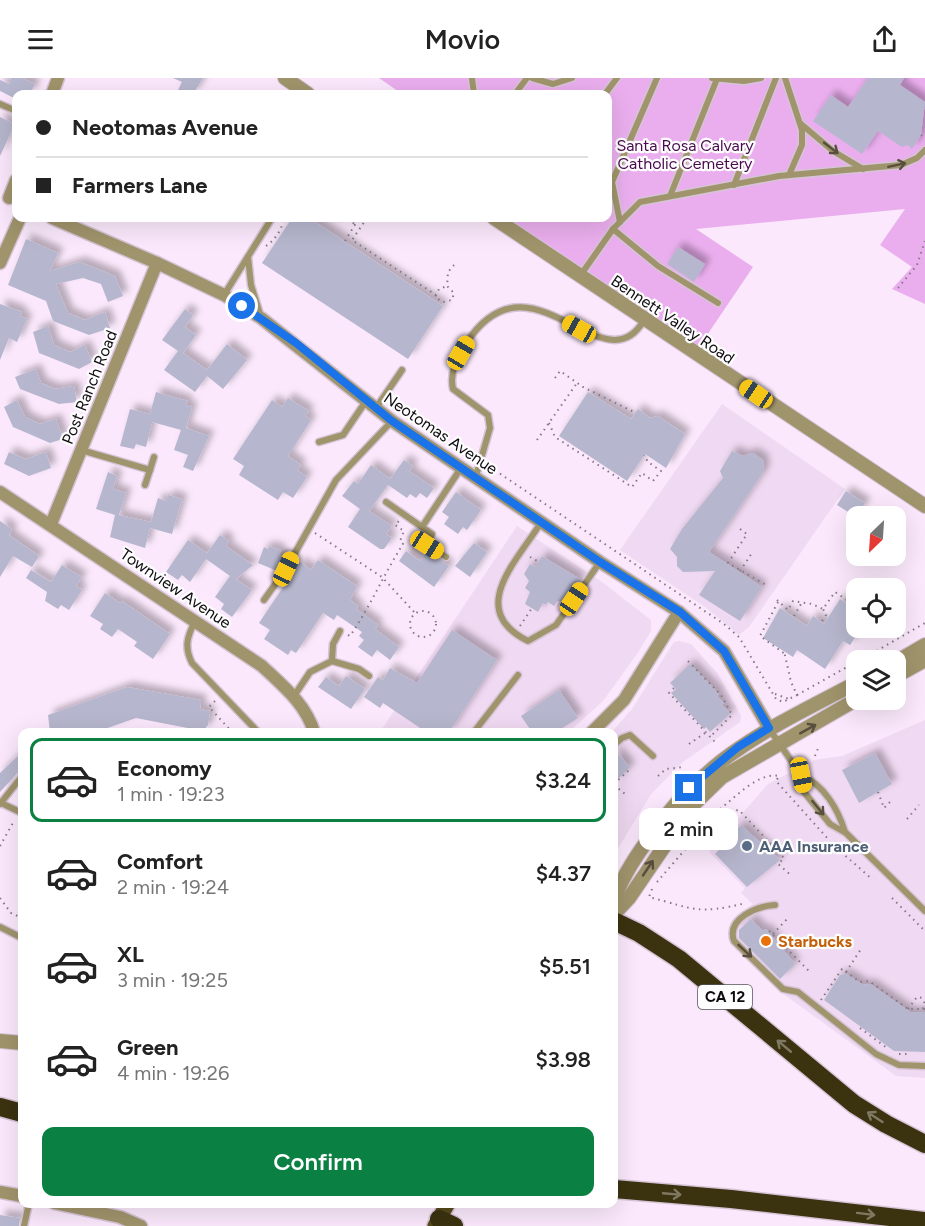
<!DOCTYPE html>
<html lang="en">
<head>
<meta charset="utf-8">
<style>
  body { margin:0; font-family:Figtree,sans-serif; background:#f2f2f2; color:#222; height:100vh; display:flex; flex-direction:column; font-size:22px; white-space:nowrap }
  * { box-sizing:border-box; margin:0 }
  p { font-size:20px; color:#767676 }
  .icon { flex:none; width:33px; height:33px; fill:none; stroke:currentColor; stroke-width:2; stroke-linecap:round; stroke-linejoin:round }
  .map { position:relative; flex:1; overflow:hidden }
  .panel { position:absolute; left:18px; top:650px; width:600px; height:480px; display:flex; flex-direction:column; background:#fff; border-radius:12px; box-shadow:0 6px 24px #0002 }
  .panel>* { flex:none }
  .hud { position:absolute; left:12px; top:12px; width:600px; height:132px; border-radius:12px; box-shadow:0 6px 24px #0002; display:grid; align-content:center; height:132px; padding:0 24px; background:#fff }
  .needle { width:39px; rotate:205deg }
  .tools { position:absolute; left:846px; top:428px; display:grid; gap:12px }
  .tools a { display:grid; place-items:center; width:60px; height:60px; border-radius:12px; background:#fff; box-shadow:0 6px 24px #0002; font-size:30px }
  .end { position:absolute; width:27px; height:27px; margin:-14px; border:8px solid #1a73e8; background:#fff; box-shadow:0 0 0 3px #fff }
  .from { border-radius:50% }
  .bubble { position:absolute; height:42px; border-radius:12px; background:#fff; box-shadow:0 6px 24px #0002; font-size:20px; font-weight:600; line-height:42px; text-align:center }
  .car { position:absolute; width:18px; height:36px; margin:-18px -9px; border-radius:8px; box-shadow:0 0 4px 2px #0007; background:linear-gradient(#f5c518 24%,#345 0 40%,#f5c518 0 76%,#345 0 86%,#f5c518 0) }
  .hud b { display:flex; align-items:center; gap:21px; height:57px; font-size:22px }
  .hud b+b { border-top:2px solid #e0e0e0 }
  .hud i { width:15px; height:15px; background:#222 }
  ul { padding:10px 0 0; list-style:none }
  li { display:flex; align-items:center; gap:18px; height:84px; margin:0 12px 9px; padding:0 12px; border:3px solid transparent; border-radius:12px }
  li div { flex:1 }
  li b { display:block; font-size:22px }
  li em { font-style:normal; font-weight:600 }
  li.selected { border-color:#0b8043 }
  li>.icon { width:54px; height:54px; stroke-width:1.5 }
  .button { display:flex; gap:12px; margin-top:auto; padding:12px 24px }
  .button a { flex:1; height:69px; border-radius:12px; background:#0b8043; color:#fff; font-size:24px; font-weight:600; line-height:69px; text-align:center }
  header { display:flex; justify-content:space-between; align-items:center; height:78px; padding:0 24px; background:#fff; font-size:27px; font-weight:600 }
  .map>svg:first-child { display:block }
  .built { fill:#f0d9f2 }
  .green { fill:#eaaeee }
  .building { fill:#b6b7ce; filter:url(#shadow) }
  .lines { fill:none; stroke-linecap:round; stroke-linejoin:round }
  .service-casing { stroke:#d5c4d6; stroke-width:9 }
  .minor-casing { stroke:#d5c4d6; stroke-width:15 }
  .tertiary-casing { stroke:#d5c4d6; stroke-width:16 }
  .primary-casing { stroke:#d5c4d6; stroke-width:18 }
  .motorway-casing { stroke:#d5c4d6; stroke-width:21 }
  .path { stroke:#847985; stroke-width:2; stroke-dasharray:1.5 4.5; stroke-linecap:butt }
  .service { stroke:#a0946c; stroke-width:6 }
  .minor { stroke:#a0946c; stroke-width:12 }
  .tertiary { stroke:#a0946c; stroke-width:14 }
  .primary { stroke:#574a1d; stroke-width:15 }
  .motorway { stroke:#3b3210; stroke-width:18 }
  .oneway { stroke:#584f3e }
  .oneway2 { stroke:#7f7963 }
  .route { stroke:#1a73e8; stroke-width:8 }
  .service-dot { fill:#5c6f8a; stroke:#fdfdfd; stroke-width:2 }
  .food-dot { fill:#e8710a; stroke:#fdfdfd; stroke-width:2 }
  .labels { text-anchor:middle; stroke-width:4.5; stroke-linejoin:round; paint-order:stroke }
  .shield { fill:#fdfdfd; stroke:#565357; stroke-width:1.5 }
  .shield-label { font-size:15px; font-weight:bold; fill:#0f0a10 }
  .park-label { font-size:16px; fill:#49094f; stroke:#fdfdfd }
  .street-label { font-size:16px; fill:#0f0a10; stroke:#fdfdfd }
  .service-label { font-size:16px; font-weight:bold; fill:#4e5e75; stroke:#fdfdfd; text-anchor:start }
  .food-label { font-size:16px; font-weight:bold; fill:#c56008; stroke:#fdfdfd; text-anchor:start }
</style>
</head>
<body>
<header><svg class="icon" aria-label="menu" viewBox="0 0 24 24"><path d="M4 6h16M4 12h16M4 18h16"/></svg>Movio<svg class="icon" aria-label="share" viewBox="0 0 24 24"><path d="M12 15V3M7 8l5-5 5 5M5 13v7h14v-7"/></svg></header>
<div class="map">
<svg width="925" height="1148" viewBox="0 0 925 1148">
  <defs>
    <filter id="shadow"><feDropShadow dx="5.5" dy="-5.5" stdDeviation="3" flood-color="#0004"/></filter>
  </defs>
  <rect width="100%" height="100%" fill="#fbe8fc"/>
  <g class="built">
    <polygon points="722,326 845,411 749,549 739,557 705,529 620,472"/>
    <polygon points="517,448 602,504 651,542 651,553 637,576 603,623 569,654 380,654"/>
    <polygon points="679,563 691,566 718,596 741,638 740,644 683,684 651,716 614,777 612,654 632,631 674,564"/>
    <polygon points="925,642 925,1000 896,998 781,914 728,861 732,843 753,826 741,815 745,810 709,774 768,706 814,682 842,678"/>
  </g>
  <polygon class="green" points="379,0 925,0 925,226 892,211 912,189 880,167 905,131 696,151 753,189 699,269 505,140 608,140 608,16 402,16"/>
  <g class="building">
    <polygon points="11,0 23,0 35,6 30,16 16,16 16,21 0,13 0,2 9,6"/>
    <polygon points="173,0 203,0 193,16 176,16 182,4"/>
    <polygon points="868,0 904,0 900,7 925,24 921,57 912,71 908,67 902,69 878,53 862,76 813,43 831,17 848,29"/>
    <polygon points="0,39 15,46 0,78"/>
    <polygon points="292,140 309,140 443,228 408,281 262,185"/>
    <polygon points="26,161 58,175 50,193 80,184 115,198 123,218 108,224 101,206 83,200 56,206 68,235 85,242 105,234 110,250 89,257 53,243 46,223 8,207"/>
    <polygon points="678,169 705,186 694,204 667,186"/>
    <polygon points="0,226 22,234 20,238 27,241 17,264 9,260 0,282"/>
    <polygon points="185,231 193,237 185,249 196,257 183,275 207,292 227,266 247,282 223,311 207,298 195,314 164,292 178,273 162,262"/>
    <polygon points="48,248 54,267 70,274 85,267 92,284 79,291 39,275 33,254"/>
    <polygon points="36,291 41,305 55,311 74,308 77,324 59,326 20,311 15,299"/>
    <polygon points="156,314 188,323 185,327 192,329 186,350 209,358 193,393 183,389 188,377 174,372 181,352 152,344 146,369 136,366 134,371 120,368 130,331 150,336"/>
    <polygon points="588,314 631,341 638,331 650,340 658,338 685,356 666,390 645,376 627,403 559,358"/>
    <polygon points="288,320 309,333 305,338 311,342 288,378 301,387 297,392 307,399 293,420 283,414 278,422 239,397 244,388 233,381 272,322 282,329"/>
    <polygon points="17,322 25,339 40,346 56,341 63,361 50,365 13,349 4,329"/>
    <polygon points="732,373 743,378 753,375 763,382 764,393 709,474 762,509 740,543 699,517 715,493 683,494 677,488 677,479 670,471 682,451 723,400 720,393"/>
    <polygon points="9,374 26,381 46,374 51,390 29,398 4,386"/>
    <polygon points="404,382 413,388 409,393 434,410 427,420 420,415 416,420 410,416 407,420 388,407 369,433 392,448 386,456 392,460 384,471 380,471 348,449 360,431 342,418 354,403 358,406 371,387 390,401"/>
    <polygon points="108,394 117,398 113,411 126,415 119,437 151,444 158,420 166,423 168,417 182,421 172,456 150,450 145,470 110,459 115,437 96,431"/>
    <polygon points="846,413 865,425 856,439 837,427"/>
    <polygon points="456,414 481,432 467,452 463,449 458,456 444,446 449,439 442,434"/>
    <polygon points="0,443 12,451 9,457 39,478 32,489 13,478 0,499"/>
    <polygon points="220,457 229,463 226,468 253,487 236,501 252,512 232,539 221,531 224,526 215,519 230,498 206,481 190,504 182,497 178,502 166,494 188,462 207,475"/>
    <polygon points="474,465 487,474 470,499 455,488"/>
    <polygon points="269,468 281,472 279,477 283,478 277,493 258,485 264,469 268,471"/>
    <polygon points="406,473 420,483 427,473 449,488 434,509 399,483"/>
    <polygon points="542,478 580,501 566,524 557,523 554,528 548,524 546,527 543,525 538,534 525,526 530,514 525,510 529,503 524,496 530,486 535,489"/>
    <polygon points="318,482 357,508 350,522 358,528 356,531 378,547 375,551 399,569 390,582 377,572 372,579 358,569 364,562 359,558 362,554 337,537 334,542 323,535 296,575 291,572 288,577 264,561 270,552 259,545 300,484 311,492"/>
    <polygon points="62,487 82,499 76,508 82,512 69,532 61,527 58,531 45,523 47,514 26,500 31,492 51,504"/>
    <polygon points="105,515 120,525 122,523 170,556 153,581 134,568 137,564 118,551 112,559 100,551 103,546 90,538"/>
    <polygon points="840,521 856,531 856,549 862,549 850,567 843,563 825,591 797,572 793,579 763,560 780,530 807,548 813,538 824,546"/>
    <polygon points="452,552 497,582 449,654 426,654 383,625 380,630 364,619 378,599 383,602 390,590 417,605"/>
    <polygon points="690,586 719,616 717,618 724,625 722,627 730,636 710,654 706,649 704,651 671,615 676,611 670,605"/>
    <polygon points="346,598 365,611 351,631 318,609 326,599 339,608"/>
    <polygon points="127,609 201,622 200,631 210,633 208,647 203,653 136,640 96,654 50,654 48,637"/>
    <polygon points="559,612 578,640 556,654 532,654 521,638"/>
    <polygon points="614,672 630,689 614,705"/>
    <polygon points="22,674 22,690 0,714 0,695"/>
    <polygon points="875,675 892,706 859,725 842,692"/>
    <polygon points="741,747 780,782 747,809 715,776"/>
    <polygon points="751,841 763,853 766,851 795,886 780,901 739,860 739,852"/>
    <polygon points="846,896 863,907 870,906 910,934 925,934 925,974 894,973 824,922 840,897"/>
    <polygon points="0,1137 20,1140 19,1148 0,1148"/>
  </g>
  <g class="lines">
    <g class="service-casing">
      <g id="service">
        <polyline points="472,0 474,16"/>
        <polyline points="532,0 553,6 572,0"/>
        <polyline points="712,0 744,3 761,0"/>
        <polyline points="785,0 802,52 802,67 789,97"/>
        <polyline points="515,16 527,0"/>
        <polyline points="605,16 617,0"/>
        <polyline points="0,26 16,33"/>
        <polyline points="801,46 833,73 863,91"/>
        <polyline points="734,107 776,0"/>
        <polyline points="670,118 717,1"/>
        <polyline points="620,144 612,104 657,0"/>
        <polyline points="613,151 658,188 718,225"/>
        <polyline points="248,179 251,207 260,236"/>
        <polyline points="580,198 613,151 640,124 779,98 901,87 917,80 925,72"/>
        <polyline points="224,217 272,140"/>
        <polyline points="376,330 402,292"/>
        <polyline points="319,364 343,357 366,323"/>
        <polyline points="81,372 150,392 145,407"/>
        <polyline points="150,392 154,379"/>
        <path d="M476 398 490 350 488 337 453 311C449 293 458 279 467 264 531 167 604 312 644 242"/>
        <polyline points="386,424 432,456 427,467 446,479"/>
        <path d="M542 443C518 482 465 532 528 563L556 547 600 484"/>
        <polyline points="422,449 461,390"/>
        <polyline points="264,522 286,491 336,402 392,343"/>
        <path d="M195 543C187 559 184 569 192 585L258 654"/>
        <polyline points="332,583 333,566 340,553"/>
        <polyline points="294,618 310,594 332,583 359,591 369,598"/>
        <polyline points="770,652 801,697 804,714 830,746 846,755 925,833"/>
        <polyline points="474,654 518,597"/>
        <polyline points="614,667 622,660 630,657 653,678"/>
        <path d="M801 697C824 707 838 731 845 754"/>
        <polyline points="1,725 22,735"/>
        <polyline points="0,726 22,698"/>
        <path d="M775 827C758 828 726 840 734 863L783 911 798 914 876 976 899 987 925 988"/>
        <polyline points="0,849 22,860"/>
        <polyline points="24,1148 29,1125"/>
      </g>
    </g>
    <g class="minor-casing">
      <g id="minor">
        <polyline points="52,16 58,0"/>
        <polyline points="9,120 16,102"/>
        <polyline points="52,140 157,185 224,217 261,240 392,343 600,484 679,534 724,573 769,650"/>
        <polyline points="0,185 20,140"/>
        <path d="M0 414 262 588C282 607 306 626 314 654"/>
        <polyline points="51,446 157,185"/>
        <polyline points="592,654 624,622 679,534"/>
        <polyline points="0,1114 22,1118"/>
        <polyline points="54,1125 120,1139 141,1148"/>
      </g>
    </g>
    <g class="tertiary-casing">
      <g id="tertiary">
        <polyline points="285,0 308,16"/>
        <polyline points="494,140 925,428"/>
        <polyline points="896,584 925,567"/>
        <polyline points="896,598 925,582"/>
        <path d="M614 822C621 802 634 781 647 763 704 679 770 650 856 605"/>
        <polyline points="614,836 629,820 691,729 722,699 857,621"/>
        <polyline points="0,963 22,965"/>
      </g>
    </g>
    <g class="primary-casing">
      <polyline id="primary" points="435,1148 448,1125"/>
    </g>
    <g class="motorway-casing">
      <g id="motorway">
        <polyline points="614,843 639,855 679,881 854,1026 886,1046 925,1066"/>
        <polyline points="0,1029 22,1035"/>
        <polyline points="614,1111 731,1121 925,1143"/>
        <polyline points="439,1141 454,1148"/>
      </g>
    </g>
    <g class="path">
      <polyline points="921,57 925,60"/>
      <polyline points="349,140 355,147"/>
      <polyline points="367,140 352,162 436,217 439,211 447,208"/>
      <polyline points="345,163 359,140"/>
      <path d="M266 168C276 161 282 151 284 140"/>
      <polyline points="898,210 917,187 925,163"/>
      <polyline points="436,217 435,219 443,224 452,222 454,215 447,208 448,194 454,187"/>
      <polyline points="555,300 560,293 583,309 636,335"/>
      <polyline points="549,345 555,359 632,409 642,395 653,403 661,393 648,384 644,377"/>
      <polyline points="537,362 577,305"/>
      <polyline points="490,389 724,546 739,559 776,621 783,624 797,617 791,604 784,573"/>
      <polyline points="740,451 747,456 728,485 766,507"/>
      <polyline points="315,455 382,499 415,535"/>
      <polyline points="530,479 539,484"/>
      <polyline points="740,493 752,475"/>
      <polyline points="777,522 788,532 793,523 812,526 823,531 835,514 856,528"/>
      <polyline points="778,524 760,558 785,576"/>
      <circle cx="423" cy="546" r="13"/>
      <polyline points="794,538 801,526"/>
      <polyline points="822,543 826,537 823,531"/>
      <polyline points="520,548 532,530"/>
      <path d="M348 557 350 558C370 529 384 496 403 466L400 463 404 453 395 447 399 443"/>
      <polyline points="861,582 925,545"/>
      <polyline points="688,583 721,617 732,637 711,658"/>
      <polyline points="674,610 669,615 715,664"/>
      <polyline points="775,616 789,621"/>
      <polyline points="797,617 856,584"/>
      <polyline points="215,623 209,629 232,654"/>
      <polyline points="689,666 705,655"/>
      <polyline points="815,678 819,668"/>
      <polyline points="658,698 666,691 684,689"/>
      <polyline points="614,706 631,690"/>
      <polyline points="614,707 625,716"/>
      <polyline points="878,714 884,730 890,724"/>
      <path d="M720 731C736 719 758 694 779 698L776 703 829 762"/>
      <polyline points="907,741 919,727"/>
      <polyline points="0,768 14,743"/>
      <polyline points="841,774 872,801"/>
      <polyline points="657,804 720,731 723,734 739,732 784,780 778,786 792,798"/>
      <path d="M652 811 649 819C695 831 697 837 746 825"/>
      <polyline points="0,820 11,835 22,840"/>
      <polyline points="892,820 925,853"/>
      <polyline points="769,853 810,894"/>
      <polyline points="773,856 788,840"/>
      <polyline points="846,894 861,871"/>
      <polyline points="821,922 842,891 860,904 869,903 908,931 925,931"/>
      <polyline points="908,931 917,919 923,920"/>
      <polyline points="923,931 925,920"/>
      <polyline points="860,950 887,970"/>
      <polyline points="899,976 908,976"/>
    </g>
    <use href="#service" class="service"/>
    <use href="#minor" class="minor"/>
    <use href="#tertiary" class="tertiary"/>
    <use href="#primary" class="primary"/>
    <use href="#motorway" class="motorway"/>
  </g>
  <defs><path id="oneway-shaft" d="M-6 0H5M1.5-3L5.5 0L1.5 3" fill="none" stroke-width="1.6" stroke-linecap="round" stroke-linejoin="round" transform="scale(1.5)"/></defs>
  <g class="oneway">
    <use href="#oneway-shaft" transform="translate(831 70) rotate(38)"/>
    <use href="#oneway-shaft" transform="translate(897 87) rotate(-12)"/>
    <use href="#oneway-shaft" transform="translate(808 651) rotate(-29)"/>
    <use href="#oneway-shaft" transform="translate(818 730) rotate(51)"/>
    <use href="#oneway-shaft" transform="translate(648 790) rotate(-56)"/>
    <use href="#oneway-shaft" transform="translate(745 873) rotate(43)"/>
  </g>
  <g class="oneway2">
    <use href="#oneway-shaft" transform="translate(784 968) rotate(-140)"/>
    <use href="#oneway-shaft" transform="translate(875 1039) rotate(-147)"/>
    <use href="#oneway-shaft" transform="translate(672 1116) rotate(5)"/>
    <use href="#oneway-shaft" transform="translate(866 1136) rotate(7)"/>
  </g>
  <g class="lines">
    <polyline class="route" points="242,228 296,265 392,343 600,484 680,534 724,573 769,650 738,669 689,710"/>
  </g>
  <circle class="service-dot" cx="747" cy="768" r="6"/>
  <circle class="food-dot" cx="766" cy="863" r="6"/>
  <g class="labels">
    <rect class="shield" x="698" y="907" width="54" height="24" rx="4.5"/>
    <g class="shield-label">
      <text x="725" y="924">CA 12</text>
    </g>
    <g class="park-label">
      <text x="685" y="73">Santa Rosa Calvary<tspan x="685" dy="18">Catholic Cemetery</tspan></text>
    </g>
    <g class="street-label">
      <text transform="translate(673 241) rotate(34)" y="6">Bennett Valley Road</text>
      <text transform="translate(89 309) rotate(-68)" y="6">Post Ranch Road</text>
      <text transform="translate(441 355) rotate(34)" y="6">Neotomas Avenue</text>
      <text transform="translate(176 510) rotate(34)" y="6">Townview Avenue</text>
    </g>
    <g class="service-label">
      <text x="759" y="774">AAA Insurance</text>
    </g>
    <g class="food-label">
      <text x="778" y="869">Starbucks</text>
    </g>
  </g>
</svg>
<div class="tools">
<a><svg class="needle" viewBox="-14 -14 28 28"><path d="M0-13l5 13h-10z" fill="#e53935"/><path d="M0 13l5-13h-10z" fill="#767676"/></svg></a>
<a><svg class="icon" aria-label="locate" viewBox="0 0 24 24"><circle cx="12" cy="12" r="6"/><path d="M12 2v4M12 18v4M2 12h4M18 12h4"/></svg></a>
<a><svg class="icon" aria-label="layers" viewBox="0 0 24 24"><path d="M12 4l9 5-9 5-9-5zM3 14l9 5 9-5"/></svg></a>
</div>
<i class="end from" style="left:242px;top:228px"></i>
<i class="end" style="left:689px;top:710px"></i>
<div class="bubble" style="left:639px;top:730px;width:99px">2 min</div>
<i class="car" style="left:579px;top:251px;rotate:299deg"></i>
<i class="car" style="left:461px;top:275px;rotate:30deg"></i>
<i class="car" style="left:756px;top:316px;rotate:304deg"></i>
<i class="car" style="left:427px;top:467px;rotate:122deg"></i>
<i class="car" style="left:286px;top:491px;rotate:25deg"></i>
<i class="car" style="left:574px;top:521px;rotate:34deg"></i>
<i class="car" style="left:801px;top:697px;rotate:169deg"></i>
<div class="hud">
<b><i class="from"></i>Neotomas Avenue</b>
<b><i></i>Farmers Lane</b>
</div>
<section class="panel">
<ul>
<li class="selected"><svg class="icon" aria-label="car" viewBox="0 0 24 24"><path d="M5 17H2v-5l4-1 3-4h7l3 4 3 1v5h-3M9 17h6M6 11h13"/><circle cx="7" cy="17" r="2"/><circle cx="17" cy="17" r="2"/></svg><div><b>Economy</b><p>1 min · 19:23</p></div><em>$3.24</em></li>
<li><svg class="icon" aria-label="car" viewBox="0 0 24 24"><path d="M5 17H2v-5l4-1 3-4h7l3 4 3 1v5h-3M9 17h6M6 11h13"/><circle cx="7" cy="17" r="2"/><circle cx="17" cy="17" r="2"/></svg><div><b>Comfort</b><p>2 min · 19:24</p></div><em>$4.37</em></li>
<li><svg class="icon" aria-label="car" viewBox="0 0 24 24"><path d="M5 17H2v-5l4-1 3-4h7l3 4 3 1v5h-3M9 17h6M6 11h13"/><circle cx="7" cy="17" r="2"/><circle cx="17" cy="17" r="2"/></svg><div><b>XL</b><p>3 min · 19:25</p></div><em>$5.51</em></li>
<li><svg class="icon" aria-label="car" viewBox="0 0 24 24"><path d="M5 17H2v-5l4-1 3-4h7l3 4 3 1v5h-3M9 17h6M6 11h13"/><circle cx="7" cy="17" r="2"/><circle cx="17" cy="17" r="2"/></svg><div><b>Green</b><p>4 min · 19:26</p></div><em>$3.98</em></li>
</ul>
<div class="button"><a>Confirm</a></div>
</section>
</div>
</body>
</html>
